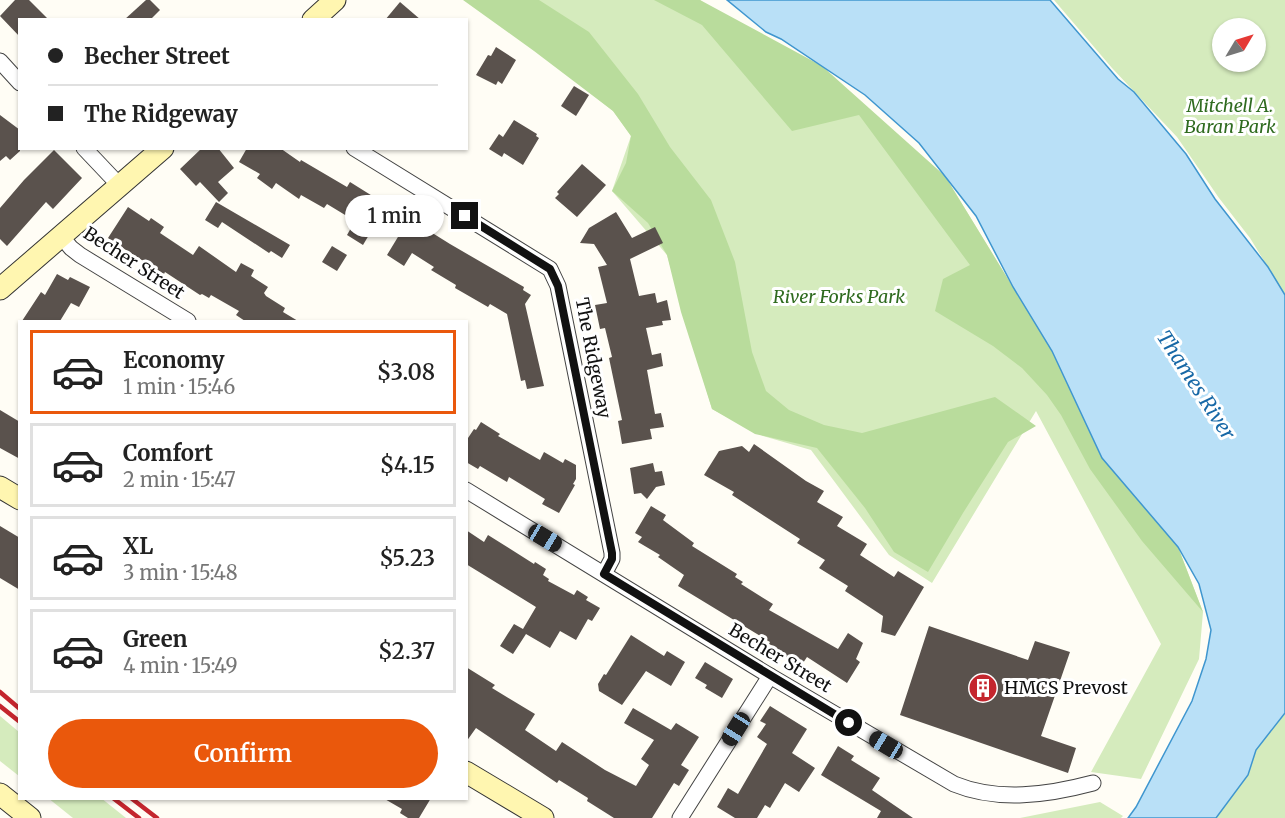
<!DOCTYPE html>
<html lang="en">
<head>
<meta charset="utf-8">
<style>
  body { margin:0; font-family:Merriweather,serif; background:#f6f6f6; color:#222; height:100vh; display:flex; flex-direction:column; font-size:22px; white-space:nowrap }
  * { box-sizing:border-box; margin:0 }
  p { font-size:20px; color:#767676 }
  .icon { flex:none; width:33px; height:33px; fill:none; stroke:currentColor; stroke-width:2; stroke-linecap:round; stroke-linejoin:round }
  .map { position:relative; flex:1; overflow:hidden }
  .side { position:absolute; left:18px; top:320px; width:450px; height:480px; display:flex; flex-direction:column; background:#fff; border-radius:0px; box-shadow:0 2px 4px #0004 }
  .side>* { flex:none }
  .top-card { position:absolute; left:18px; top:18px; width:450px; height:132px; border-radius:0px; box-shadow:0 2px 4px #0004; display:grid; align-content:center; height:132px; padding:0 30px; background:#fff }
  .needle { width:39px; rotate:52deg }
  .controls { position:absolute; left:1212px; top:18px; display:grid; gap:12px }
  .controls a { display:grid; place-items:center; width:54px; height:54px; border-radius:50%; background:#fff; box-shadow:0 2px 4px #0004; font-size:30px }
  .end { position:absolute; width:27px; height:27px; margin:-14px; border:8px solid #111; background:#fff; box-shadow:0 0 0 3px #fff }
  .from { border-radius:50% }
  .bubble { position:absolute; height:42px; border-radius:21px; background:#fff; box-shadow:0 2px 4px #0004; font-size:20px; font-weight:600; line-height:42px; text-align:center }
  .car { position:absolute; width:18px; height:36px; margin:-18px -9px; border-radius:8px; box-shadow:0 0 4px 2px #0007; background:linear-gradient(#222 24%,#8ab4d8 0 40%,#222 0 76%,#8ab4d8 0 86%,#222 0) }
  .top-card b { display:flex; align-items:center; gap:21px; height:57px; font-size:22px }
  .top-card b+b { border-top:2px solid #e0e0e0 }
  .top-card i { width:15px; height:15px; background:#222 }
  ul { padding:10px 0 0; list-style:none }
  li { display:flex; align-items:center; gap:18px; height:84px; margin:0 12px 9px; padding:0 18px; border:3px solid #e0e0e0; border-radius:0px }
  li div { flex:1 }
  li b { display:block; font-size:22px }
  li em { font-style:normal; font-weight:600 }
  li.active { border-color:#ea580c }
  li>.icon { width:54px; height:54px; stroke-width:1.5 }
  .cta { display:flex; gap:12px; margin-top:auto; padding:12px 30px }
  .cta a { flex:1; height:69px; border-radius:36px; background:#ea580c; color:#fff; font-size:24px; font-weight:600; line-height:69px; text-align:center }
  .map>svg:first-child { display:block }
  .green { fill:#d5ebbd; fill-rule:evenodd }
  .forest { fill:#b9dc9c }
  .water { fill:#b9e0f7; stroke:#3f96cf; stroke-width:1.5 }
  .building { fill:#5a524d }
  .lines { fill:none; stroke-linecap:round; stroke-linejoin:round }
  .minor-casing { stroke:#444; stroke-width:17 }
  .secondary-casing { stroke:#333; stroke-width:23 }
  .minor { stroke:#fff; stroke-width:15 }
  .secondary { stroke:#fff6b0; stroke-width:21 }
  .rail { stroke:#c4262e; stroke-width:4.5 }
  .route { stroke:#111; stroke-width:8 }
  .labels { text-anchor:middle; stroke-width:6; stroke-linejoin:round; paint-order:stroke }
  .park-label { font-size:18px; font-style:italic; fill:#2f6b1f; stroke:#fff }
  .street-label { font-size:18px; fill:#111; stroke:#fff }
  .poi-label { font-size:18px; fill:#111; stroke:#fff; text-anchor:start }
  .water-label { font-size:20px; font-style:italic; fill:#1768a6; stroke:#fff }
</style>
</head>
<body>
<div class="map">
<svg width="1285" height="818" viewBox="0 0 1285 818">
  <rect width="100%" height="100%" fill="#fffdf5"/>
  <g class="green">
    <polygon points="472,0 700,0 945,176 1052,351 1102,458 1178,547 1203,612 1199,659 1141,779 1091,772 1161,644 1036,411 932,583 889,555 811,450 763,436 712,409 667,255 612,191 631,136 613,111"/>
    <path d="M1054 0H1285V295L1250 238 1219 198 1177 137 1112 68ZM1222 28H1256V62H1222Z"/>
    <polygon points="1285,714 1285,818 1214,818 1252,753"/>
    <polygon points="0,716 19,732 19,776 0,761"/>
    <polygon points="48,798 101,798 126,818 73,818"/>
    <polygon points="1100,802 1123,816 1121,818 1020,818"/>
  </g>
  <g class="forest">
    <polygon points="463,0 539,0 589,32 638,94 670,147 711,200 735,262 752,352 766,391 789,410 824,425 862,433 995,397 1036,426 1008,442 963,513 928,572 894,552 865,508 817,448 755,434 712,409 681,312 667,255 648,223 612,191 626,163 631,136 613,111 534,51"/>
    <polygon points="654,0 700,0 822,66 945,176 1052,351 1102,458 1178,547 1203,612 1142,541 1090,469 1061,415 1047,395 1022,368 993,346 935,311 943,279 970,265 859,115 792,131 702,25"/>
  </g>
  <polygon class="water" points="727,0 1050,0 1118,79 1134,92 1186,154 1215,199 1268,267 1285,295 1285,713 1256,750 1248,775 1216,818 1128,818 1136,807 1192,701 1206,659 1211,630 1199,584 1178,547 1102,458 1052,351 1013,287 976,216 919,143 865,95 781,39 766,32"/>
  <g class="building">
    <polygon points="15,0 29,0 49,20 20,20 20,37 0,16"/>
    <polygon points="146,0 150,0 160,10 150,20 124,20"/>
    <polygon points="400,2 421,20 385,20"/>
    <polygon points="496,47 516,60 502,84 498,81 496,85 476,75 488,55 491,56"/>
    <polygon points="574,86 589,95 576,116 561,106"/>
    <polygon points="0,115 20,130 20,151 10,160 6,156 0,161"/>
    <polygon points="514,120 537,134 536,136 539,138 523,165 504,153 502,157 489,149 499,134 503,137"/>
    <polygon points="202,148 218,148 234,168 218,182 228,193 219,202 200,182 196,186 180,169"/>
    <polygon points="247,148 280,148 300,162 301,160 347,187 350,182 382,202 385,197 429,224 426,229 450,244 524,287 523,290 531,295 525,304 544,386 527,389 525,380 521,381 507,314 490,304 488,307 455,288 456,285 431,270 434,267 412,253 404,266 387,255 404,227 382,213 363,245 347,235 355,221 327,204 324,208 301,195 299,199 276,183 272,189 257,178 260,174 239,162"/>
    <polygon points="54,150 82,178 53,209 46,202 7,246 0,239 0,208 24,180"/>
    <polygon points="582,164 606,185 577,217 555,198 559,194 557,192"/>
    <polygon points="216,202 290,245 282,258 271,251 269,253 222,222 218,228 205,220"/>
    <polygon points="128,207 149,221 151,218 164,227 160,233 193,255 199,246 236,272 241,263 254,270 251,276 268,287 264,293 266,296 285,308 283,312 298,321 245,321 236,315 239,311 211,295 209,298 202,294 200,295 165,272 164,274 129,252 108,238"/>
    <polygon points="616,212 632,238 655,227 663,243 630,259 639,296 655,293 657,303 667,300 671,320 662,321 663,325 646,328 652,355 661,353 663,366 647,370 655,414 661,413 664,427 650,429 652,439 622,444 618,421 622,420 609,358 612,357 605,328 600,329 595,305 607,303 598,267 607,265 594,244 580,243 589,228"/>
    <polygon points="332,246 347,255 337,271 322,262"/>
    <polygon points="57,274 68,280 70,277 90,287 79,307 71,303 60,321 22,321 41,292 45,295"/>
    <polygon points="0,410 20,422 20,459 0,448"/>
    <polygon points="481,422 500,434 498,436 540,460 544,452 563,463 565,459 576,465 576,479 573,484 575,485 559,513 542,504 545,499 509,477 507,482 480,466 478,469 466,462 466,441 474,429 476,430"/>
    <polygon points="754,444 806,481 824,491 817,502 843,517 837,526 867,544 860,555 894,577 898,571 924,587 895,636 881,632 883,616 845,591 848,586 819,568 825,560 797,543 800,539 732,495 734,492 704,475 719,451 742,446 749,452"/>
    <polygon points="653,463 655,472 662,471 665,485 656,487 647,499 641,493 634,494 630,468"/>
    <polygon points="651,506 666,515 663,520 667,523 694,543 692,546 737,574 735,577 743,582 741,584 773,604 769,610 838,649 848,633 863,643 856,659 860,662 847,683 807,657 801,666 775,651 777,648 769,644 770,642 678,586 684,575 658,557 660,555 638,542 642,537 635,533"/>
    <polygon points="0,526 20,538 20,590 0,578"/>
    <polygon points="466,530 484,542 488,535 534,564 535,562 546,569 543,575 549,579 548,581 574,595 577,590 588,597 586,600 600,608 592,621 588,619 576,640 560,631 550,648 526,634 513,654 500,646 514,624 523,629 536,607 466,564"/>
    <polygon points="929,626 1028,660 1035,641 1070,652 1041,736 1076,748 1068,773 900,715"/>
    <polygon points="631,635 664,656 667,651 685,662 671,686 646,671 622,705 599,691 598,684 604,674 606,675"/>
    <polygon points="705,662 733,679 722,698 705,688 707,685 695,678"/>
    <polygon points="466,667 495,685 492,688 535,714 525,730 556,751 562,742 605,770 636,786 649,765 641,759 654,740 624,723 633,708 671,730 676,723 699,737 681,765 689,770 679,786 674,783 652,818 614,818 587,801 588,798 559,780 557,783 476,728 466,742"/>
    <polygon points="770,706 807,729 792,753 815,768 799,792 785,783 770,808 765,805 757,818 735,818 717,807 728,788 738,794 767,744 757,737 766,724 760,721"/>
    <polygon points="838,746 854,756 851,760 880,778 872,790 913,818 877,818 881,811 821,775"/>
    <polygon points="383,798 431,798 419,818 408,818 400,813 402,809"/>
  </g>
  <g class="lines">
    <g class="minor-casing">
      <g id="minor">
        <polyline points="0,61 20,83"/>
        <polyline points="84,148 120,186"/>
        <polyline points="354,148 550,269 558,286 612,553 612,559 604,574"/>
        <polyline points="61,236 71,248 80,255 188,321"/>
        <path d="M466 490 770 676 954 784C998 802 1048 795 1093 783"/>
        <polyline points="680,818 770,676"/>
      </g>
    </g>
    <g class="secondary-casing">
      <g id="secondary">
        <polyline points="313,20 335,0"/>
        <polyline points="0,289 163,148"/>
        <polyline points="0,487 20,499"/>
        <polyline points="466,772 543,818"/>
        <polyline points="0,794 30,818"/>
      </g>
    </g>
    <use href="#minor" class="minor"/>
    <use href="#secondary" class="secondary"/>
    <g class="rail">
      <polyline points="0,692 20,709"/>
      <polyline points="0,706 20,722"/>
      <polyline points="113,798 139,818"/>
      <polyline points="131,798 157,818"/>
    </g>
  </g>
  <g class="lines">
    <polyline class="route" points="465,216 550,269 558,286 612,553 612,559 604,574 849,723"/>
  </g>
  <defs>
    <g id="building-disc" transform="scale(1.5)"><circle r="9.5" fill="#c4262e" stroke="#fff"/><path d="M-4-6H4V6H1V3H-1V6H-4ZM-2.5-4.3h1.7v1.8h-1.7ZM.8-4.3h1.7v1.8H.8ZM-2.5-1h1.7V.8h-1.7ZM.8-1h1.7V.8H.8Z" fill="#fff"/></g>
  </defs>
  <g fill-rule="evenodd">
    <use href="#building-disc" x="983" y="688"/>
  </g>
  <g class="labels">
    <g class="park-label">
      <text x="1230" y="112">Mitchell A.<tspan x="1230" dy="21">Baran Park</tspan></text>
      <text x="839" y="303">River Forks Park</text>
    </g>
    <g class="street-label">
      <text transform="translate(134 263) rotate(33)" y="6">Becher Street</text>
      <text transform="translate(593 358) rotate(79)" y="6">The Ridgeway</text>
      <text transform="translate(780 658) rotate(31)" y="6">Becher Street</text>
    </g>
    <g class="poi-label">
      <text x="1004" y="694">HMCS Prevost</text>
    </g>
    <g class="water-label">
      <text transform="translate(1196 385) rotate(57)" y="7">Thames River</text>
    </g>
  </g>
</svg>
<div class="controls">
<a><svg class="needle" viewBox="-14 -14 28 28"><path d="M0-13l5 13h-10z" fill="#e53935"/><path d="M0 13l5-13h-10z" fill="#767676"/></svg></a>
</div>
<i class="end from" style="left:849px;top:723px"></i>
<i class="end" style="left:465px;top:216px"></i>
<div class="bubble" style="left:345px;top:195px;width:99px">1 min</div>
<i class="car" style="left:545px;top:538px;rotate:121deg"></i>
<i class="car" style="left:736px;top:729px;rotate:212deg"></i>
<i class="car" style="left:886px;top:745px;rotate:301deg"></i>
<div class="top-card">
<b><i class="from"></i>Becher Street</b>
<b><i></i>The Ridgeway</b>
</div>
<section class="side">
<ul>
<li class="active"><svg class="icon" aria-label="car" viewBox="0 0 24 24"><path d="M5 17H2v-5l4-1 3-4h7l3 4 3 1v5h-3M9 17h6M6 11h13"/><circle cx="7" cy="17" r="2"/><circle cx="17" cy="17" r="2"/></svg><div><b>Economy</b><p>1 min · 15:46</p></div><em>$3.08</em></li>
<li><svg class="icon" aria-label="car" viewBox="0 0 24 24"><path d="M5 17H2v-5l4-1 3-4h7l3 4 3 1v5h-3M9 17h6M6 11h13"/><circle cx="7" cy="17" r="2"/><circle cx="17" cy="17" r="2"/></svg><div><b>Comfort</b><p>2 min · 15:47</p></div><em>$4.15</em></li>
<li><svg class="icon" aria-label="car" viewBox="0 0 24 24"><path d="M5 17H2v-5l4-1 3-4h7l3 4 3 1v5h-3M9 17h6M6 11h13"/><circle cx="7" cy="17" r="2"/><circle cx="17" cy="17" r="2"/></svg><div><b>XL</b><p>3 min · 15:48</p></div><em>$5.23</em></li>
<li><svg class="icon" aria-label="car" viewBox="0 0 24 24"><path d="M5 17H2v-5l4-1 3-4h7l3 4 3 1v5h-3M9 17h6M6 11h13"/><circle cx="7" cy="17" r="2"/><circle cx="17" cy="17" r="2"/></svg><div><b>Green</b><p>4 min · 15:49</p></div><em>$2.37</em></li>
</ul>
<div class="cta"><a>Confirm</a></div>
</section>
</div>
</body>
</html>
